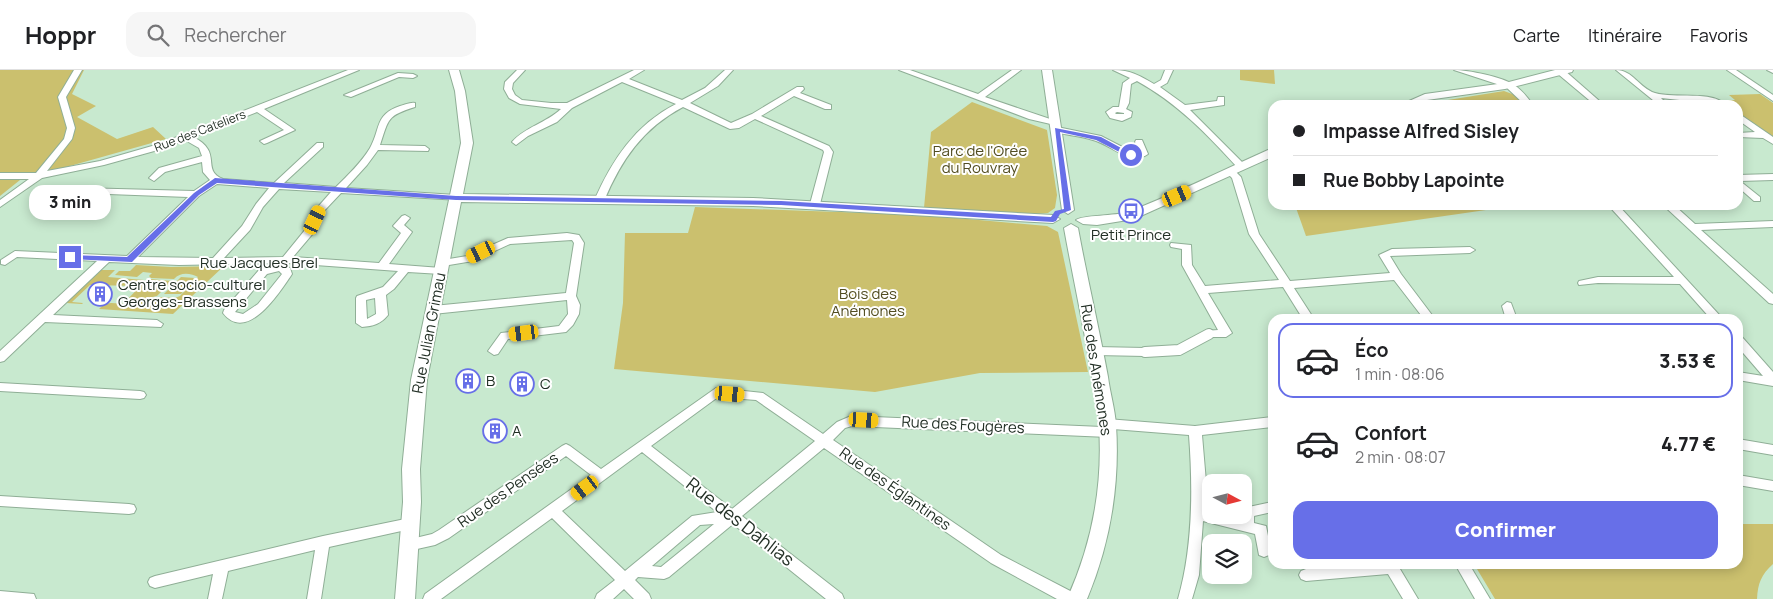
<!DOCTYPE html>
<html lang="fr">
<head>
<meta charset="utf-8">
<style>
  body { margin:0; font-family:Manrope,sans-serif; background:#f6f6f6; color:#202124; height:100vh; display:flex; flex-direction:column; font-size:19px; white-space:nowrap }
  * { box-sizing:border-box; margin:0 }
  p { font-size:16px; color:#757577 }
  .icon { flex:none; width:28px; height:28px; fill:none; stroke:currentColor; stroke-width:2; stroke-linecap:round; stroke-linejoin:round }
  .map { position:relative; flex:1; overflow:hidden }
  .sheet { position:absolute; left:1268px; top:244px; width:475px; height:255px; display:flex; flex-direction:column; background:#fff; border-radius:15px; box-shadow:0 2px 12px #0003 }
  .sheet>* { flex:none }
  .guide { position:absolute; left:1268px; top:30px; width:475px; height:110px; border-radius:15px; box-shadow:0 2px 12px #0003; display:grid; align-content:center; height:110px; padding:0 25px; background:#fff }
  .needle { width:32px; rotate:97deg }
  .buttons { position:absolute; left:1202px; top:404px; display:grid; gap:10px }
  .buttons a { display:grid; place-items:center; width:50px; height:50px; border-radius:10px; background:#fff; box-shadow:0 2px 12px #0003; font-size:25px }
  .end { position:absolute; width:22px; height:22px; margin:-11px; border:6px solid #676fe8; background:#fff; box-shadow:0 0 0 2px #fff }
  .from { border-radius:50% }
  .bubble { position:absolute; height:35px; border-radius:15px; background:#fff; box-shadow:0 2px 12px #0003; font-size:16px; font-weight:800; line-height:35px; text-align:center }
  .car { position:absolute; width:15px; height:30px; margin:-15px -8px; border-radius:6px; box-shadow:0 0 4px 1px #0007; background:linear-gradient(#f5c518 24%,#345 0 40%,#f5c518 0 76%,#345 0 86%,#f5c518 0) }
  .guide b { display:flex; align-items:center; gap:18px; height:48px; font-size:19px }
  .guide b+b { border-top:1px solid #e0e0e0 }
  .guide i { width:12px; height:12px; background:#202124 }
  ul { padding:9px 0 0; list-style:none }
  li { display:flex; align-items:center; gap:15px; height:75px; margin:0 10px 8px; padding:0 15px; border:2px solid transparent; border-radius:15px }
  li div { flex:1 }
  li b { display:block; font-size:19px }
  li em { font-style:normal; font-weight:800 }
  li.current { border-color:#676fe8 }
  li>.icon { width:45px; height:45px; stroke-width:1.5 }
  .cta { display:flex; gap:10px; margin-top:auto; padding:10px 25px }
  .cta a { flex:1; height:58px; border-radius:15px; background:#676fe8; color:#fff; font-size:20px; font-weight:800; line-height:58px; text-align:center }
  header { display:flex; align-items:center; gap:30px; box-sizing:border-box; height:70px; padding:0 25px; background:#fff; border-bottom:1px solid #e0e0e0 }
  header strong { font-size:24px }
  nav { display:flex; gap:28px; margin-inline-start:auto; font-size:18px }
  .search { width:350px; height:45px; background:#f6f6f6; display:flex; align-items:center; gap:12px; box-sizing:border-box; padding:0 18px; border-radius:15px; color:#757577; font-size:19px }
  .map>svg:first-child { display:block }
  .green { fill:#cbc06e }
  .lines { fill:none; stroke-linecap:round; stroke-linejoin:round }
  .pedestrian-casing { stroke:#8fae96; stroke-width:12 }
  .minor-casing { stroke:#8fae96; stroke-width:2 }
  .tertiary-casing { stroke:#8fae96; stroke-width:2 }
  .pedestrian { stroke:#fff; stroke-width:10 }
  .minor { fill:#fff; fill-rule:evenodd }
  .tertiary { fill:#fff; fill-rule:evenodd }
  .route { fill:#676fe8 }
  .labels { text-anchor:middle; stroke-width:4; stroke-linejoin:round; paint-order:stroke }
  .far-street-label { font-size:12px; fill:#222f25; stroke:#fff }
  .park-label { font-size:15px; fill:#524d21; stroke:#fff }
  .poi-label { font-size:15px; fill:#222f25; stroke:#fff; text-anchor:start }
  .street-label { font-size:15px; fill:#222f25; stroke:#fff }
  .near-street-label { font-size:18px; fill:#222f25; stroke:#fff }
</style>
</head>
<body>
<header>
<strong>Hoppr</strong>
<div class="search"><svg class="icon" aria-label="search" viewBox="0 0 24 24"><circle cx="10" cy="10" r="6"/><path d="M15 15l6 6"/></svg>Rechercher</div>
<nav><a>Carte</a><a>Itinéraire</a><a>Favoris</a></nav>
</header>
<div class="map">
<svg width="1773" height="529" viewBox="0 0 1773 529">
  <rect width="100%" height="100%" fill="#c8e9cf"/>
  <g class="green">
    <polygon points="0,0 84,0 72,24 96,36 77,47 117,69 153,57 166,69 20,110 0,126"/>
    <polygon points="1240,0 1274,0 1275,14 1240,10"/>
    <polygon points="1504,21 1515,25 1523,35 1423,34"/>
    <polygon points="1760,24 1773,33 1773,69 1738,44 1738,35 1726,35 1721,31 1735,30 1729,25"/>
    <polygon points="972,32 1047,60 1057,125 1055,138 1048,143 1036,144 924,138 931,62"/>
    <polygon points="1295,135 1482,135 1486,140 1306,166"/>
    <polygon points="695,137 923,145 1047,156 1058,162 1088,302 980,303 875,322 614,299 623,233 625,163 688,163"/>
    <path d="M136 195 171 197 224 196 173 244 99 239 104 234 111 233 128 234 159 227 175 228 180 226 198 207C192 204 181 201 174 209L151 208 149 206 152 203 143 202 137 207 115 205 119 201H130Z"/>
    <polygon points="101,200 115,200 108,207 144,210 138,216 90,215 72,232 83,233 82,234 66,233"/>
    <polygon points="181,207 195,208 181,224 164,224"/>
    <polygon points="150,209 172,211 157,226 130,232 126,231 145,211"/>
    <path d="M1738 454H1773V494C1761 505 1758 513 1757 529H1495L1474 494H1738Z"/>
  </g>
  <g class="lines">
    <g class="pedestrian-casing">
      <polyline id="pedestrian" points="1145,282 1179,280 1209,264"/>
    </g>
    <g class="minor-casing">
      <g id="minor">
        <path d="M74 0H82L66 27 75 58 72 69 47 101 100 91 159 74 348 0H359L264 39 295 60 267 73 264 74 260 71 284 60 257 42 193 67C224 82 200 100 223 109L274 113 317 73H323V77L284 113 336 117C348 105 361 93 370 78 381 59 374 45 400 36 405 35 410 32 415 33V37C387 46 389 48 380 75L425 76 429 79 428 81 378 80 367 95 346 118 456 125 459 126V130L341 123 324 141 315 161 293 187 379 193 401 163 393 156 402 146 405 145 410 148 404 155 412 162 389 194 441 198 446 201 441 204 408 202 394 219 386 225 388 245C381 254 373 256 362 257L356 253V228L357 226 383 217 398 201 288 193 286 197 290 198 292 204C280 222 247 274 223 243L224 240 259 200 275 196 277 193 179 195 109 192 53 245 157 250 163 254 161 257 45 252 4 291 0 292V281L97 191 17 187 5 195 1 194V190L15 181 127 186 188 127 82 123 77 120 79 118 194 121 210 110 203 102 202 92 165 102 154 111 149 108 159 98 202 86 199 78 185 70 165 78 104 95 42 108 0 137V130L29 109H0V103H36L64 69 67 58 58 27ZM217 114 269 118 256 134 242 156 213 188 138 187 199 126ZM279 119 331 122 317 138 305 160 283 187 224 188 250 160 263 137ZM279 201 282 204 258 234 243 244 235 242 267 204ZM375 228 376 244 367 249 366 230Z"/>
        <path d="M517 0H525L513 13 512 19 515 25 522 30 551 33H567L634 0H644L629 9 682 30 705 18 725 0H733L718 16 690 33 731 53 752 44 797 17H803L804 19 800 23 831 35V39H825L794 26 761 46 829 76 833 82 820 134 815 137 810 134 824 82 823 80 755 49 739 58 730 59 683 37C643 58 621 90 604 131L602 133H596L594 131C612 90 635 55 676 34L622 12 572 38 557 52 528 66 516 75 512 72C525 57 546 53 561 39L520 34 509 28 504 19 505 12Z"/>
        <polygon points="899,0 910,0 978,24 1012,0 1021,0 985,27 1059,52 1055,55 1029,49"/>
        <path d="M1113 0C1131 0 1140 6 1154 14L1161 10 1165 0H1173L1167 13 1160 17 1185 35 1217 31 1218 27H1224V35L1190 40 1244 94V98H1238C1207 64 1177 33 1137 11L1131 14 1129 33 1126 39 1132 42 1131 47 1122 51 1110 48 1106 42 1113 37H1119L1123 13 1130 8ZM1117 42 1124 43V44H1116L1115 43Z"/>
        <path d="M1454 0C1468 0 1503 7 1514 15 1522 20 1528 28 1533 35H1525L1506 17Z"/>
        <polygon points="1558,0 1564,0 1604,35 1595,35 1558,4"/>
        <path d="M1616 0C1633 0 1639 18 1655 23 1674 29 1712 20 1726 35L1661 28 1668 35H1659Z"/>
        <polygon points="1727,0 1736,0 1773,25 1773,31"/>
        <polygon points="1767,0 1773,0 1773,3"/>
        <polygon points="398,3 413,4 417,6 413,8 399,7 351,27 344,25"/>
        <polygon points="1738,43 1773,67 1773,74 1763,68 1738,67 1738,63 1755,62 1738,50"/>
        <path d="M1057 57 1101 66 1132 82H1139L1135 72 1136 70H1142L1148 84C1131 97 1110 74 1093 70 1081 66 1067 65 1054 62V58Z"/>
        <polygon points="1231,99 1234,100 1241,107 1259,164 1290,211 1390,203 1379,185 1392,179 1470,177 1475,180 1470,183 1390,186 1401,204 1435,249 1424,249 1394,210 1294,218 1314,249 1303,249 1283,217 1208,223 1232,263 1226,267 1205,267 1203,264 1205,261 1218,260 1182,195 1182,179 1171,177 1170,175 1171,173 1191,175 1192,195 1205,216 1279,210 1249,164 1232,108 1226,102"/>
        <polygon points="1773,104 1773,110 1740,111 1760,127 1760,131 1754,131 1738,117 1738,105"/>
        <polygon points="1608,135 1618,135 1723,249 1711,249 1680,214 1598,213 1579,215 1578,213 1579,211 1598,207 1674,207"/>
        <polygon points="1663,135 1674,135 1695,154 1773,151 1773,157 1701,160 1773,224 1773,234 1769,233"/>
        <polygon points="567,163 579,165 584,173 576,226 580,235 579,244 573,255 566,262 508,269 498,284 494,285 488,281 501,263 559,256 568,244 567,230 433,244 428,240 433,236 566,223 574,173 572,170 510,174 473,191 443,196 438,193 443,190 467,186 508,168"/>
        <polygon points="1507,232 1511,233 1517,249 1506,249 1502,236"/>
        <polygon points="1738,266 1742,267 1773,302 1773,316 1738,310 1738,302 1763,306 1738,277"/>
        <polygon points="1096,277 1145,278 1151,282 1145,286 1096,285 1090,281"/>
        <polygon points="0,313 140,321 144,322 146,325 144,328 140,329 0,321"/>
        <path d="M716 318 763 323 823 364 837 352 851 346 1102 357 1101 354 1103 351 1107 349 1195 356 1272 347V357L1202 365 1206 412 1204 440 1211 442V445H1223L1241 449V445H1244V438L1272 432V442L1254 446V453L1266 456 1271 481 1269 485 1264 487 1259 485 1255 464 1203 451 1199 505 1192 529H1178C1193 477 1193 419 1189 365L1113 359 1114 362 1112 365 1108 367 852 356 845 358 833 370 1001 485 1076 524 1078 529H1057L991 493 824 378 742 446 842 524 844 529H826L733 454 669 507 664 509 638 507 635 510 649 524 651 529H634L624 519 613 529H595L597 524 615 510 552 448 441 529H423L425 524 591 405 566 386 449 468 435 475 408 481 403 479 401 475 403 471 432 464 439 460 562 376 566 374 570 376 601 399ZM718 327 756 330 815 371 732 439 651 376ZM642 382 717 442 692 446 625 501 562 441ZM714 454 661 497 652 496 700 455Z"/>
        <polygon points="1738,369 1773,375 1773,385 1738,379"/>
        <polygon points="1738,405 1773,411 1773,421 1738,415"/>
        <polygon points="0,426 129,434 134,435 136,439 134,443 129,444 0,436"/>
        <polygon points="410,448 415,450 417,454 415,458 329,477 321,529 307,529 315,480 228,501 222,529 208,529 213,504 155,518 150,516 148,512 150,508 155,506 323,466"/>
        <polygon points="1368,494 1397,494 1418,529 1403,529 1388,504 1306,511 1301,509 1299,505 1301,501 1306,499"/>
        <polygon points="1455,494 1469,494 1490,529 1475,529"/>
        <polygon points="0,521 34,524 36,529 0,529"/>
      </g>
    </g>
    <g class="tertiary-casing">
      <g id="tertiary">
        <polygon points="449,0 459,0 465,21 473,73 463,124 753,128 1053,145 1060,149 1053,153 753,136 461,132 427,310 420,399 421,432 415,529 395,529 403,432 402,399 411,310 461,73 455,21"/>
        <polygon points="1042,0 1052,0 1074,140 1068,144 1062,140"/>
        <polygon points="1555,0 1573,0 1572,2 1505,19 1427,30 1416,35 1400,35 1425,24 1505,13"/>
        <path d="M1268 80H1272V87L1134 149 1097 155 1083 154 1076 150C1081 145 1117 146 1128 142 1175 124 1221 101 1268 80Z"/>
        <path d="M1071 154 1078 158C1087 208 1099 257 1108 307 1110 323 1115 339 1116 355 1120 415 1110 474 1087 529H1067C1092 474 1103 416 1099 356 1099 339 1095 323 1092 307 1084 257 1073 208 1064 158Z"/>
      </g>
    </g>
    <use href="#pedestrian" class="pedestrian"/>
    <use href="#minor" class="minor"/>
    <use href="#tertiary" class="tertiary"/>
  </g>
  <polygon class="route" points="1055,58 1101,67 1134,85 1129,87 1096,70 1060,62 1071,140 1060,144 1056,151 1053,152 781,135 456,130 217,113 199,125 132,192 70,189 66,187 70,185 127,187 194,123 215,108 456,126 781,131 1051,147 1055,141 1064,139"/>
  <defs>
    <g id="bus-ring" transform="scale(1.25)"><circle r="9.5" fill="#fff" stroke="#676fe8" stroke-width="1.5"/><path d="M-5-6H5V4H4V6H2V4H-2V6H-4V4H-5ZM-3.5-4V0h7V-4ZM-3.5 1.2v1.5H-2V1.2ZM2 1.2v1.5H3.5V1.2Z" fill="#676fe8"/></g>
    <g id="building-ring" transform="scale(1.25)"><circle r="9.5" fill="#fff" stroke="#676fe8" stroke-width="1.5"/><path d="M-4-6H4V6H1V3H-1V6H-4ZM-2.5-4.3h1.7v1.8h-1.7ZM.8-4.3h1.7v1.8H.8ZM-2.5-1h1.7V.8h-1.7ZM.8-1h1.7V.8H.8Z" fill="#676fe8"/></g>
  </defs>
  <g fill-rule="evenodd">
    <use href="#bus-ring" x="1131" y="141"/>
    <use href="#building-ring" x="100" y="224"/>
    <use href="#building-ring" x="468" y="311"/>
    <use href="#building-ring" x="522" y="314"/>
    <use href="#building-ring" x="495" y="361"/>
  </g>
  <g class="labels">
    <g class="far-street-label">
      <text transform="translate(200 61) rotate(-21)" y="4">Rue des Cateliers</text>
    </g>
    <g class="park-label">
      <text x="980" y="86">Parc de l'Orée<tspan x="980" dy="17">du Rouvray</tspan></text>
      <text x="868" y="229">Bois des<tspan x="868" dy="17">Anémones</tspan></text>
    </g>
    <g class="poi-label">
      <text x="1131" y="170" text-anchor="middle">Petit Prince</text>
      <text x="118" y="220">Centre socio-culturel<tspan x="118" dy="17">Georges-Brassens</tspan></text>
      <text x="486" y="316">B</text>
      <text x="540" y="319">C</text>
      <text x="512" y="366">A</text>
    </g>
    <g class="street-label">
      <text x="259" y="198">Rue Jacques Brel</text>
      <text transform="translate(429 263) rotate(-79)" y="5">Rue Julian Grimau</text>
      <text transform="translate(1096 300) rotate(81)" y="5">Rue des Anémones</text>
      <text transform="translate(963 355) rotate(3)" y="5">Rue des Fougères</text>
      <text transform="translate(895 419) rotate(35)" y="5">Rue des Églantines</text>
      <text transform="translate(508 420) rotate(-35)" y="5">Rue des Pensées</text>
    </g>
    <g class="near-street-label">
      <text transform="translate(740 452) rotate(38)" y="6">Rue des Dahlias</text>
    </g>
  </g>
</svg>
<div class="buttons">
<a><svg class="needle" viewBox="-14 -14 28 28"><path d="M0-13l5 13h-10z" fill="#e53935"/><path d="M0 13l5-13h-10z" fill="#757577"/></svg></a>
<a><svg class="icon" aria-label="layers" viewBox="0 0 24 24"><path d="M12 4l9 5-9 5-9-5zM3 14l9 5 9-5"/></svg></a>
</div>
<i class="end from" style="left:1131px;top:85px"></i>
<i class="end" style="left:70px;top:187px"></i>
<div class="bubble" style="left:29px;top:115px;width:82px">3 min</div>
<i class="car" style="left:1177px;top:126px;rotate:67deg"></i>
<i class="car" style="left:315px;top:150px;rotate:25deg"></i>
<i class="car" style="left:481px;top:182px;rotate:244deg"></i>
<i class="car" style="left:524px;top:263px;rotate:263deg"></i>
<i class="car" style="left:730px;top:324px;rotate:95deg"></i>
<i class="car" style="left:864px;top:350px;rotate:93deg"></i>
<i class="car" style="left:585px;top:418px;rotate:234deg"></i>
<div class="guide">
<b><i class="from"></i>Impasse Alfred Sisley</b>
<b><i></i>Rue Bobby Lapointe</b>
</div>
<section class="sheet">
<ul>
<li class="current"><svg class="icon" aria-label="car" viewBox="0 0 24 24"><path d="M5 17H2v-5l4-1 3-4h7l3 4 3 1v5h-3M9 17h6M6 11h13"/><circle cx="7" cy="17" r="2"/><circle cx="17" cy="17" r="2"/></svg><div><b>Éco</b><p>1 min · 08:06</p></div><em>3.53 €</em></li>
<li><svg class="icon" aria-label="car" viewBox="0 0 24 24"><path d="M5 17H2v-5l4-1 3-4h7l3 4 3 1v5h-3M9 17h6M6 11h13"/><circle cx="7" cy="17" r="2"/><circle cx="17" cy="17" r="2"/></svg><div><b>Confort</b><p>2 min · 08:07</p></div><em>4.77 €</em></li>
</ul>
<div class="cta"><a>Confirmer</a></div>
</section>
</div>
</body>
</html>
